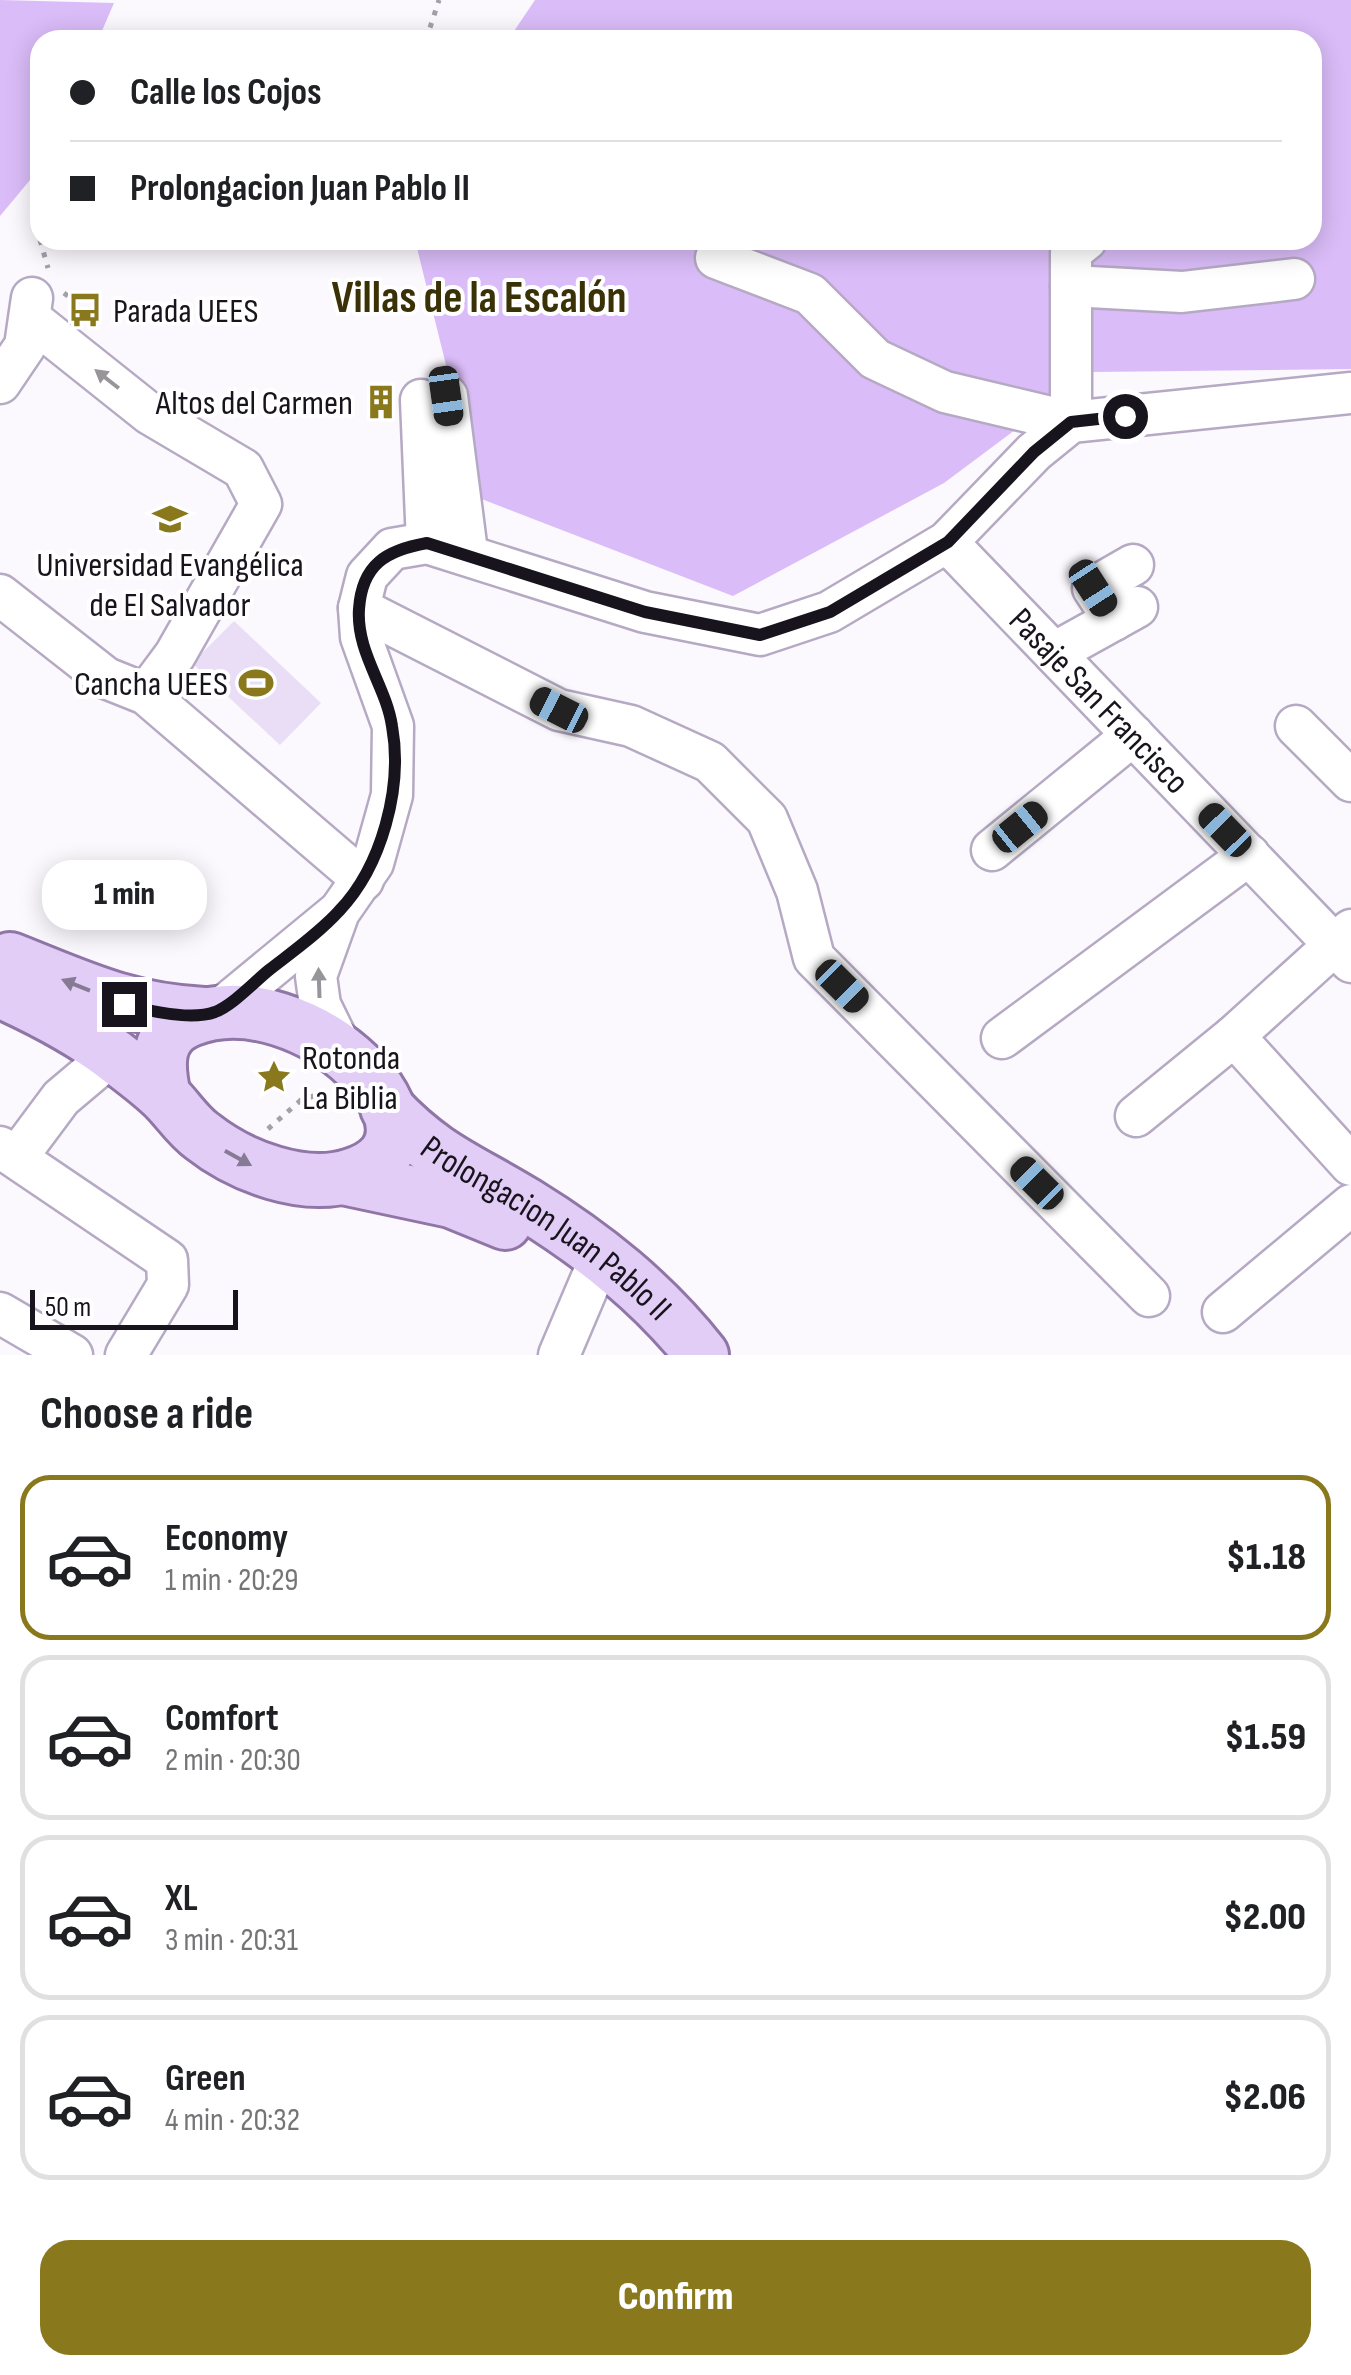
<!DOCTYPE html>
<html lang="en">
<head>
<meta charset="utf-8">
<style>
  body { margin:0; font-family:"Sofia Sans Condensed",sans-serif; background:#f6f6f6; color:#202124; height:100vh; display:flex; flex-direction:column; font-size:38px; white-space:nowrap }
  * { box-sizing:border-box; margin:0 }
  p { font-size:32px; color:#757577 }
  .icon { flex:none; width:55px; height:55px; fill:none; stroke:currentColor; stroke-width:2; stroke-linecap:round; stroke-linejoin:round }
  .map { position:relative; height:1355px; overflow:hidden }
  .side { display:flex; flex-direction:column; background:#fff; flex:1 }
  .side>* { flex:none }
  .hud { position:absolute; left:30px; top:30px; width:1292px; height:220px; border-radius:30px; box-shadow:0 5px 25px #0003; display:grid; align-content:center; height:220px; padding:0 40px; background:#fff }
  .scale { position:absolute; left:30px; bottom:25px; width:208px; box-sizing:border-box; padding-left:10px; border:5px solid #18141d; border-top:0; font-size:28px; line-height:35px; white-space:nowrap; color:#18141d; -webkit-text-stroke:8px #fff; paint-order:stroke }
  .end { position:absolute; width:45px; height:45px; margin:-22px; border:12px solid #18141d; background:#fff; box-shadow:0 0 0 5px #fff }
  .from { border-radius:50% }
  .bubble { position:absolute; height:70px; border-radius:30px; background:#fff; box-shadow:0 5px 25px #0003; font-size:32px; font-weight:800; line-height:70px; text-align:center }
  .car { position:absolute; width:30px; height:60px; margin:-30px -15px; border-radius:12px; box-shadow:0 0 8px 2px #0007; background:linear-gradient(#222 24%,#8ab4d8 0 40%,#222 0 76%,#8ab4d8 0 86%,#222 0) }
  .hud b { display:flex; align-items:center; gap:35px; height:95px; font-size:38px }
  .hud b+b { border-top:2px solid #e0e0e0 }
  .hud i { width:25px; height:25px; background:#202124 }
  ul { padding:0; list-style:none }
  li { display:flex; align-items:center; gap:30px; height:165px; margin:0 20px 15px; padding:0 20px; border:5px solid #e0e0e0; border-radius:30px }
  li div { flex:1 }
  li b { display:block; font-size:38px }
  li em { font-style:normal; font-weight:800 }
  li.selected { border-color:#89781c }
  li>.icon { width:90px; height:90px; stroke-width:1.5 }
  h2 { padding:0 40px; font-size:45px; line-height:120px }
  .button { display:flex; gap:20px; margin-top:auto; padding:20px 40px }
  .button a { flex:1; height:115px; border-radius:30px; background:#89781c; color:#fff; font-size:40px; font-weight:800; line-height:115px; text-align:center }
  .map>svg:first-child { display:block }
  .green { fill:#eadef6 }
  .forest { fill:#dabcf8 }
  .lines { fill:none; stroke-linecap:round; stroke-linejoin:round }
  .minor-casing { stroke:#b6a9c3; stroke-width:45 }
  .major-casing { stroke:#8f76a6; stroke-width:58 }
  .path { stroke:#a3a0a7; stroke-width:5; stroke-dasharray:5 8; stroke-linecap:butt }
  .minor { stroke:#fff; stroke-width:40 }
  .major { stroke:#e2cdf6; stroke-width:52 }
  .oneway { fill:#979599 }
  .oneway2 { fill:#877a94 }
  .route { stroke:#18141d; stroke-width:12 }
  .labels { text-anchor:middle; stroke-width:8; stroke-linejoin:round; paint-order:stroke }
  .poi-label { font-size:35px; fill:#18141d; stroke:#fff; text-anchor:start }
  .street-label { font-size:35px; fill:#18141d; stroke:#fff }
  .district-label { font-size:45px; font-weight:bold; fill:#3a3206; stroke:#fff }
</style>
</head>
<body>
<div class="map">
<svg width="1351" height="1355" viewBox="0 0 1351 1355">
  <rect width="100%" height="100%" fill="#fbf8fe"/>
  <polygon class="green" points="234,621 321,703 280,745 192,663"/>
  <g class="forest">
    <polygon points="0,0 114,3 98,40 40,40 40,168 0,216"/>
    <polygon points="535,0 1351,0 1351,369 1093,372 944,483 733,596 479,498 415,240 1312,240 1312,40 508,40"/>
  </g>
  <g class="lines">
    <g class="minor-casing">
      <g id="minor">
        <polyline points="716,258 810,294 875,359 945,392 1071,422 1071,252 1086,240"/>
        <polyline points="1071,286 1182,292 1294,279"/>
        <polyline points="32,320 150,414 243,469 261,504 175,655 146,694"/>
        <polyline points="0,383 25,346 32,298"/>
        <polyline points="447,396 467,552"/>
        <polyline points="421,400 427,543"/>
        <path id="s1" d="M947 542 1351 962"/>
        <polyline points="0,595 106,678 146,694 363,880"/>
        <polyline points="359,608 559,710 631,726 710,762 767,819 797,891 814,958 1149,1296"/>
        <polyline points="1114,620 1093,588 1133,565"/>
        <polyline points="1054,653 1137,607"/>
        <polyline points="1296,726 1351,781"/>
        <polyline points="992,850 1133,735"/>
        <polyline points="217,1012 336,914"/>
        <polyline points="1234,1036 1351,1165"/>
        <polyline points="1002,1038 1249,855"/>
        <polyline points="343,1052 320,1005 316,976 339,912 373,863 392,795 393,726 361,637 359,608 367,576 392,549 427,543 645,612 760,635 829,612 947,542 1034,452 1071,422 1351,393"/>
        <polyline points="1136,1116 1234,1036 1351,930"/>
        <polyline points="0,1147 167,1260 168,1285 126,1355"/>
        <polyline points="17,1157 61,1098 112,1055"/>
        <polyline points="1223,1312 1351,1205"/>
        <polyline points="0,1313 72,1355"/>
        <polyline points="559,1355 593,1275"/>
      </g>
    </g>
    <g class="major-casing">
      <g id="major">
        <path d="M10 959C81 987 126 1010 204 1014"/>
        <path d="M0 991C40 1009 77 1028 112 1054 130 1068 150 1082 166 1098 178 1110 188 1126 202 1136 240 1166 304 1191 352 1175 471 1137 303 974 190 1020 155 1034 157 1064 164 1096"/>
        <path id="s2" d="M387 1108C435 1159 469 1169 526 1204 594 1246 653 1293 702 1355"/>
        <polyline points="343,1178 451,1201 505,1223"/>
      </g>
    </g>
    <g class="path">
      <polyline points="426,40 439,0"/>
      <polyline points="40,240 48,268"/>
      <polyline points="64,293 85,310"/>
      <polyline points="268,1129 301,1100 329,1091"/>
    </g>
    <use href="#minor" class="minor"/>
    <use href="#major" class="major"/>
  </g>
  <defs><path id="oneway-solid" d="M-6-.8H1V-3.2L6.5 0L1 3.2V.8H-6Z" transform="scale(2.5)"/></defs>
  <g class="oneway">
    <use href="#oneway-solid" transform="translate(107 379) rotate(-142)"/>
    <use href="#oneway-solid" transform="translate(319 983) rotate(-92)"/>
  </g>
  <g class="oneway2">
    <use href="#oneway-solid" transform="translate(76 985) rotate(-158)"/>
    <use href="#oneway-solid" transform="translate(238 1158) rotate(29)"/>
  </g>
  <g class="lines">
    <path class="route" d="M124 1004C149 1011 190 1021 215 1012 233 1005 253 983 269 970 292 952 319 933 339 911 382 866 403 787 392 726 386 686 356 652 359 609 362 564 387 550 427 543L645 612 760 635 830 612 948 542 1034 452 1071 422 1125 416"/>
  </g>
  <defs>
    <g id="bus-bare" transform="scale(2.7)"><path d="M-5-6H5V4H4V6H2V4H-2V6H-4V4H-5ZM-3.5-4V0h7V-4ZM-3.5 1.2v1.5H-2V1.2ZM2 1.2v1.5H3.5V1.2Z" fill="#89781c" stroke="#fff" stroke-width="2.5" paint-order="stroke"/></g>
    <g id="building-bare" transform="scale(2.7)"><path d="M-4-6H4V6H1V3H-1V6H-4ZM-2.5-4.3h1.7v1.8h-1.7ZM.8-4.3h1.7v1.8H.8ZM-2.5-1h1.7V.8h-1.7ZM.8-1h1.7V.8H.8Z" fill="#89781c" stroke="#fff" stroke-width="2.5" paint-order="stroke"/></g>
    <g id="university-bare" transform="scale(2.7)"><path d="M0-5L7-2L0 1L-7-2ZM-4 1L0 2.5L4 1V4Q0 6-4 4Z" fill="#89781c" stroke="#fff" stroke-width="2.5" paint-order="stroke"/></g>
    <g id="stadium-bare" transform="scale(2.7)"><path d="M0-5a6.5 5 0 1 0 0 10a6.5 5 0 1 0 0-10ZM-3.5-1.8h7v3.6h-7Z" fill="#89781c" stroke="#fff" stroke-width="2.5" paint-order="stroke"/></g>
    <g id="sight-bare" transform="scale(2.7)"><path d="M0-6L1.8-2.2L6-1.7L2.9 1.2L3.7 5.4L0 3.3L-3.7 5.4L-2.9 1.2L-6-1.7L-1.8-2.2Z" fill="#89781c" stroke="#fff" stroke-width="2.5" paint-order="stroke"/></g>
  </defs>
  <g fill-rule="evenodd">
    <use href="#bus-bare" x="85" y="310"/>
    <use href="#building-bare" x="381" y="402"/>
    <use href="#university-bare" x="170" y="519"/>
    <use href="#stadium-bare" x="256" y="683"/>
    <use href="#sight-bare" x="274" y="1077"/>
  </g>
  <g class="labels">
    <g class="poi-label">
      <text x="113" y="322">Parada UEES</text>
      <text x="353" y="414" text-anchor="end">Altos del Carmen</text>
      <text x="170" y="576" text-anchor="middle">Universidad Evangélica<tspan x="170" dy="40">de El Salvador</tspan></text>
      <text x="228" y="695" text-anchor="end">Cancha UEES</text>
      <text x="302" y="1069">Rotonda<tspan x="302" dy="40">La Biblia</tspan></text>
    </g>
    <g class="street-label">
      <text dy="12" stroke="none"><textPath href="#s1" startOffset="220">Pasaje San Francisco</textPath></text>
      <text dy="12" stroke="none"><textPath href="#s2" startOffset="200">Prolongacion Juan Pablo II</textPath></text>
    </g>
    <g class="district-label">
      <text x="479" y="312">Villas de la Escalón</text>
    </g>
  </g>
</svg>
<div class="scale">50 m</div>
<i class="end from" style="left:1125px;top:416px"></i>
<i class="end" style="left:124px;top:1004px"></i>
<div class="bubble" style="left:42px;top:860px;width:165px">1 min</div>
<i class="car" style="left:446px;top:396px;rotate:172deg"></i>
<i class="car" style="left:1093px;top:588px;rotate:147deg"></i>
<i class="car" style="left:559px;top:710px;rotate:297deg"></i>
<i class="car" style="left:1020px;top:827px;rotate:51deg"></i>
<i class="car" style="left:1225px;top:830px;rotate:316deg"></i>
<i class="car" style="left:842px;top:986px;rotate:135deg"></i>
<i class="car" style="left:1037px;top:1183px;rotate:315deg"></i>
<div class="hud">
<b><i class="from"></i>Calle los Cojos</b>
<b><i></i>Prolongacion Juan Pablo II</b>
</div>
</div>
<section class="side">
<h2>Choose a ride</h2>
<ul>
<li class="selected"><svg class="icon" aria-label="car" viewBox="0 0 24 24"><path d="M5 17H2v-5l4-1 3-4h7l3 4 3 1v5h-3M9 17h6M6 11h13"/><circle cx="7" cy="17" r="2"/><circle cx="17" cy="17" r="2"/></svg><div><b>Economy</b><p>1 min · 20:29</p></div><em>$1.18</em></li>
<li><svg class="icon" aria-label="car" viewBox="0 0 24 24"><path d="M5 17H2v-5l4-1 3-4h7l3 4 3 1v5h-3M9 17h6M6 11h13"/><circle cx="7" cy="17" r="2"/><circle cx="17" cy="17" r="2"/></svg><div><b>Comfort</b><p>2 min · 20:30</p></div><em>$1.59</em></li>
<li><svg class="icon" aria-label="car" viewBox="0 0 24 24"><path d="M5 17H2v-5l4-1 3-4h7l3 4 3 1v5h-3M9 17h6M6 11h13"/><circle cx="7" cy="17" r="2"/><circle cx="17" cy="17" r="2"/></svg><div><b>XL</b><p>3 min · 20:31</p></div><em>$2.00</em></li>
<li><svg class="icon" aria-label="car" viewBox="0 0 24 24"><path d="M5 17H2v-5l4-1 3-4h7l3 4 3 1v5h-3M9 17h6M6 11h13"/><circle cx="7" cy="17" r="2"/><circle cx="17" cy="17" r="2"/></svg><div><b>Green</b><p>4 min · 20:32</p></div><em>$2.06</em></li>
</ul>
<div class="button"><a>Confirm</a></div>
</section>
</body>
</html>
